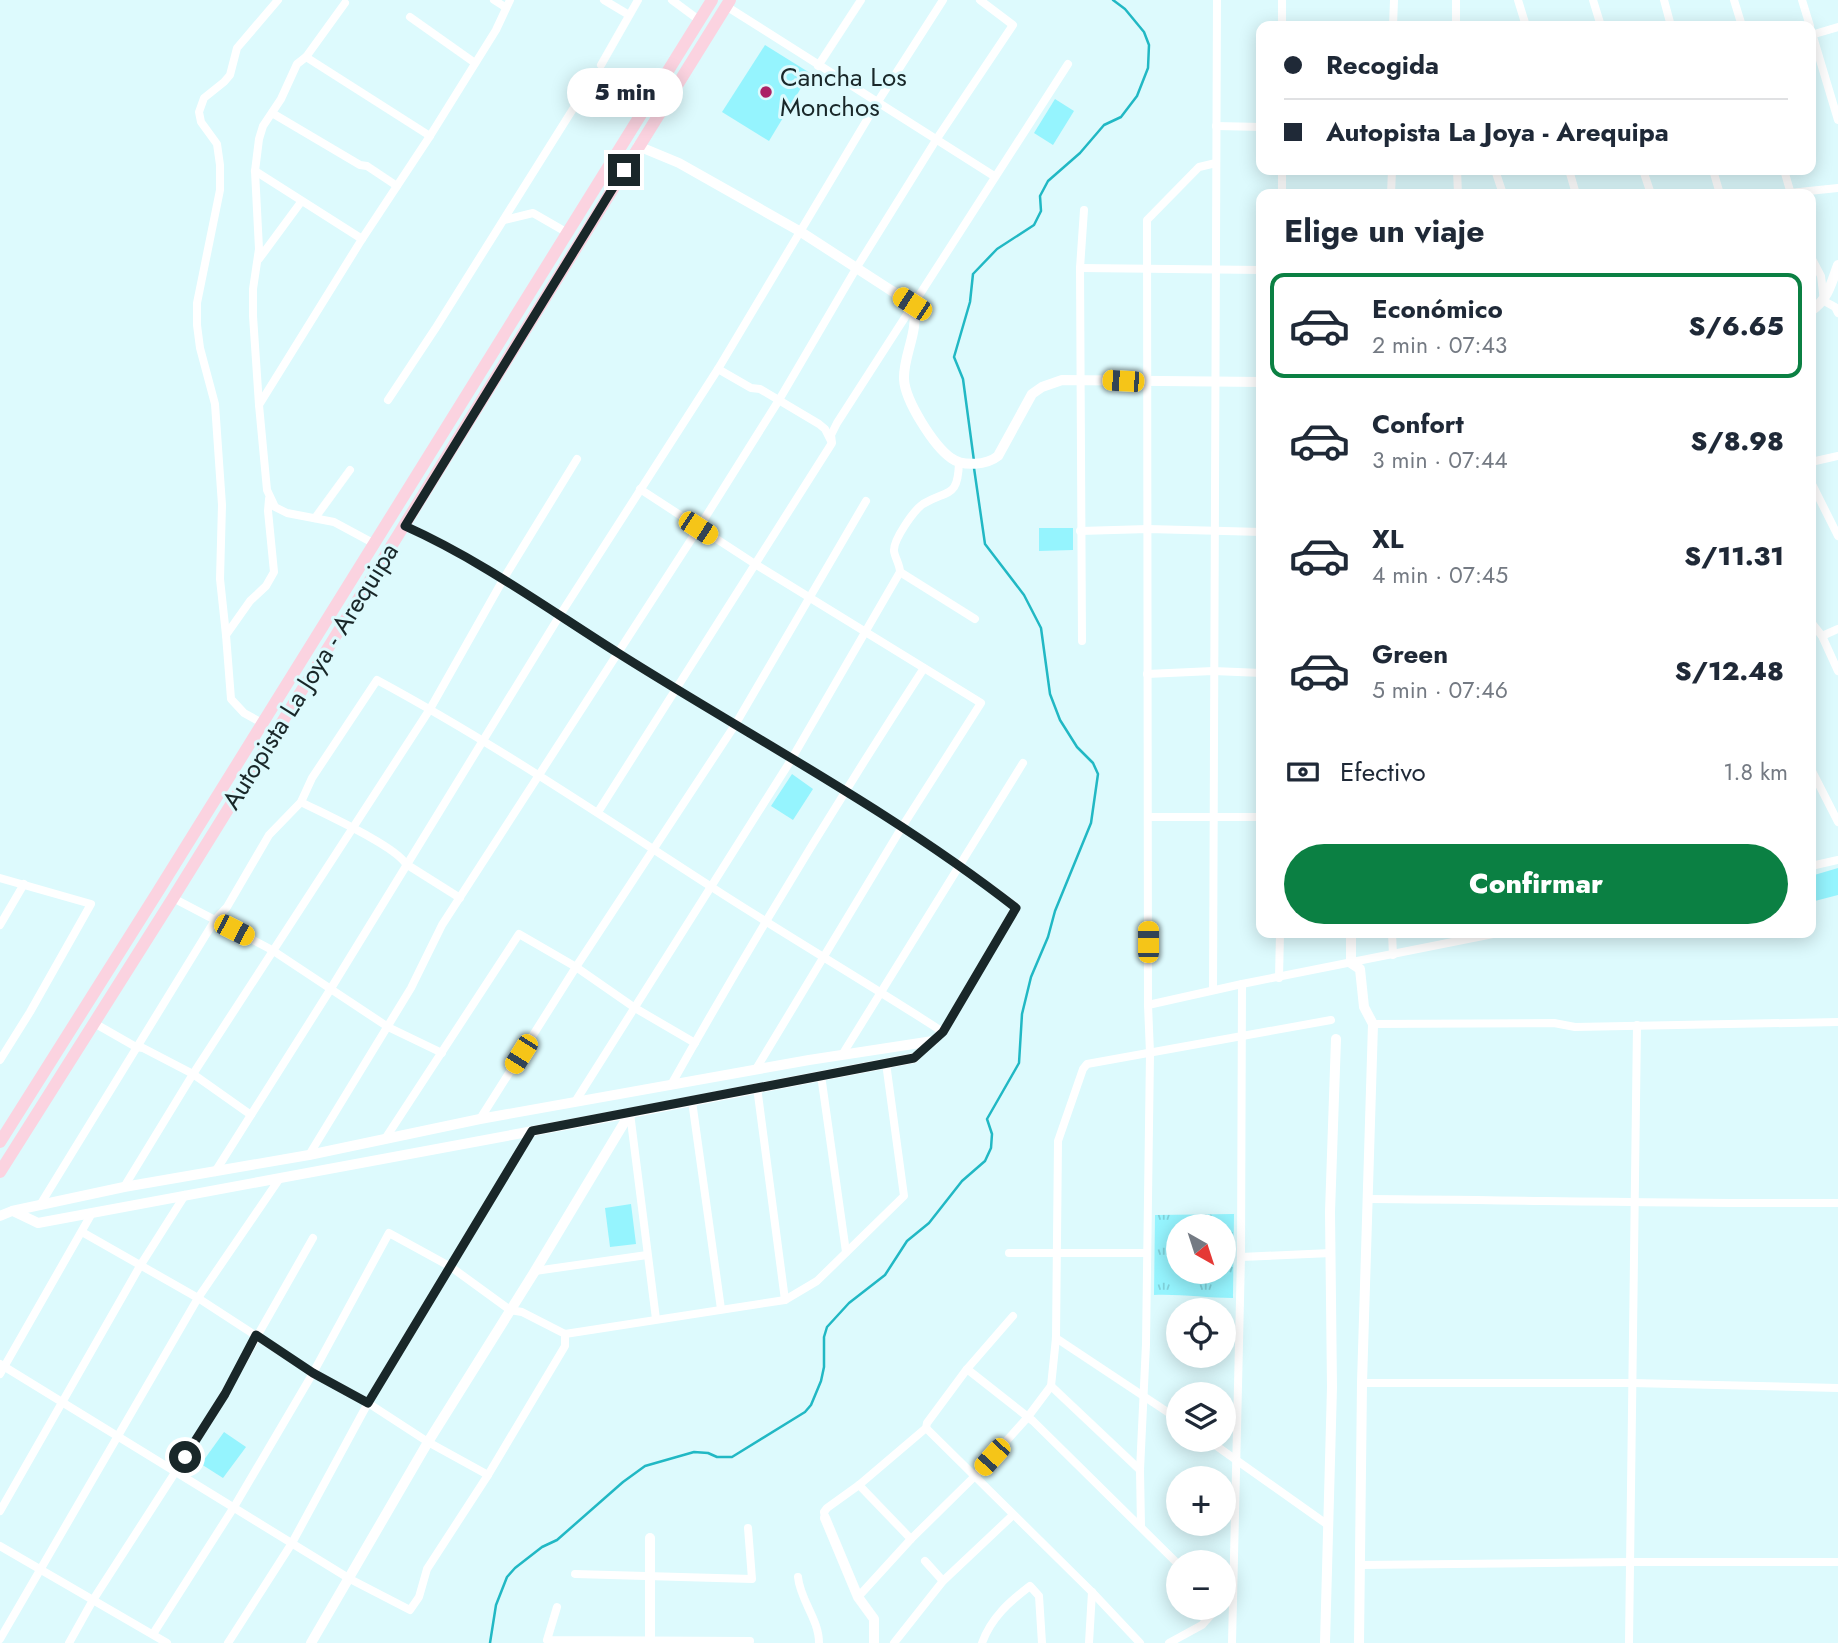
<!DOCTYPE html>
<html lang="es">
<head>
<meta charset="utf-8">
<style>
  body { margin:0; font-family:Jost,sans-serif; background:#f2f2f3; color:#1f2937; height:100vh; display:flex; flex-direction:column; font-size:26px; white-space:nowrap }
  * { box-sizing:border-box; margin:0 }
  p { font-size:23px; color:#747a83 }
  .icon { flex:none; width:38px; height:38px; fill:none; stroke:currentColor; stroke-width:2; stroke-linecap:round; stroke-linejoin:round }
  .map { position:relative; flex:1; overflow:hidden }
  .sheet { position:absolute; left:1256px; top:189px; width:560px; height:749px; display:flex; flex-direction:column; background:#fff; border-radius:14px; box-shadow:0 4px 18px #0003 }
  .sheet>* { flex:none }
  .banner { position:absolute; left:1256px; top:21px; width:560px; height:154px; border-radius:14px; box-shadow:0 4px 18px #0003; display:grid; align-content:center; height:154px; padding:0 28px; background:#fff }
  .needle { width:46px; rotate:141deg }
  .buttons { position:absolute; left:1166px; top:1214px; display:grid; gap:14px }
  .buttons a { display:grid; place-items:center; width:70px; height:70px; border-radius:50%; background:#fff; box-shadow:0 4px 18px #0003; font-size:35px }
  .end { position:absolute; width:32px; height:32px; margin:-16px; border:9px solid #192729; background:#fff; box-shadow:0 0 0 4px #fff }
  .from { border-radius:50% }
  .bubble { position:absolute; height:49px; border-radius:24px; background:#fff; box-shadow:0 4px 18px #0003; font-size:23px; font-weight:800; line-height:49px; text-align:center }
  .car { position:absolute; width:21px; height:42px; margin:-21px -10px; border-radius:9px; box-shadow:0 0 5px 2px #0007; background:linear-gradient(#f5c518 24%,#345 0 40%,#f5c518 0 76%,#345 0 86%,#f5c518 0) }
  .banner b { display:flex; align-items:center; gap:24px; height:66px; font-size:26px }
  .banner b+b { border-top:2px solid #e0e1e3 }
  .banner i { width:18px; height:18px; background:#1f2937 }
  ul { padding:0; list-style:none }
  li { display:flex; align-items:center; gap:21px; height:105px; margin:0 14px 10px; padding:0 14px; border:4px solid transparent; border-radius:14px }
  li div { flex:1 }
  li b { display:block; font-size:26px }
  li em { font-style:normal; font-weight:800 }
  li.selected { border-color:#0b8043 }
  li>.icon { width:63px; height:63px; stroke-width:1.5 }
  h2 { padding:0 28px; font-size:32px; line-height:84px }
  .pay { display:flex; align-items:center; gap:18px; height:77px; padding:0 28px; font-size:26px }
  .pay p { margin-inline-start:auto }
  .cta { display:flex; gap:14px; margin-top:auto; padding:14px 28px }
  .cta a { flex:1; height:80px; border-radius:42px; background:#0b8043; color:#fff; font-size:28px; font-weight:800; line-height:80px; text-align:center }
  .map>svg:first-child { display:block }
  .grass { fill:url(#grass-tufts); fill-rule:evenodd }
  .pitch { fill:#95f4fe }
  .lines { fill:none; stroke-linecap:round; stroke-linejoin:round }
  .stream { stroke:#21b8c4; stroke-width:2.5 }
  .minor { stroke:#fff; stroke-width:8 }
  .tertiary { stroke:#fff; stroke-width:10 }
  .primary { stroke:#fbd3e0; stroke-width:12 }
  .route { stroke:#192729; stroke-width:9 }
  .poi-dot { fill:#ab2165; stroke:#ddfafd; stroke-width:2.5 }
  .labels { text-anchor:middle; stroke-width:6; stroke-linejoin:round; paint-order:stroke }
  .poi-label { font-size:26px; fill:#192729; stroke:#ddfafd; text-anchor:start }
  .street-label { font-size:26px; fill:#192729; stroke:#ddfafd }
</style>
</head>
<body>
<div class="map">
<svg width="1838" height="1643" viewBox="0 0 1838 1643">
  <defs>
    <pattern id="grass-tufts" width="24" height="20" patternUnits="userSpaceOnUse" patternTransform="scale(1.75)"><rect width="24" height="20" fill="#95f4fe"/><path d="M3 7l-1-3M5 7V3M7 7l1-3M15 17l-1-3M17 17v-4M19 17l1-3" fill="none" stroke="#80d1da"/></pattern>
  </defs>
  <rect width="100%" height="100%" fill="#ddfafd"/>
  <path class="grass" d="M1234 1214 1233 1298C1206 1298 1181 1294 1154 1295L1155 1215ZM1178 1227H1223V1272H1178Z"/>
  <g class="pitch">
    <polygon points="765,45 810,73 769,141 722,112"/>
    <polygon points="1055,99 1074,111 1053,145 1034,133"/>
    <polygon points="1039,528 1073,528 1073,550 1039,551"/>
    <polygon points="792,774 813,789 793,820 771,806"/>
    <polygon points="1838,868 1838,895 1811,902 1811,876"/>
    <polygon points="631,1204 636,1244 610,1247 605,1208"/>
    <polygon points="224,1432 246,1447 223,1478 201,1464"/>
  </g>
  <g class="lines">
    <g class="stream">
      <polyline points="974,461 963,379 954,357 970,302 973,274 997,249 1034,225 1041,211 1040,196 1048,181 1080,153 1104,125 1121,117 1137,96 1148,68 1149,45 1144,32 1125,9 1113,0"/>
      <polyline points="490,1643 496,1605 507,1577 515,1568 542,1547 557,1540 623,1482 645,1466 694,1452 708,1453 717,1457 732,1457 805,1412 811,1405 821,1381 824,1367 824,1337 827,1327 849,1303 885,1275 907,1241 929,1223 962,1181 985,1161 991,1148 992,1134 987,1119 1019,1063 1022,1014 1031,977 1048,937 1055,911 1091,823 1098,774 1093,763 1077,747 1060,720 1050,694 1041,628 1024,595 985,544 974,468"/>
    </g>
    <g class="minor">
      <polyline points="494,0 505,7"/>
      <polyline points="604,0 629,15"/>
      <polyline points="672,0 699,20"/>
      <polyline points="1456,0 1456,26"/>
      <polyline points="1518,0 1526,26"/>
      <polyline points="1593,0 1601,26"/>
      <polyline points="1664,0 1671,26"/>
      <polyline points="1734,0 1742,26"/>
      <polyline points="1802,0 1810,26"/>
      <polyline points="726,6 994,176"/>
      <polyline points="410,17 475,63"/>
      <polyline points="1282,26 1282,0"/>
      <polyline points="1393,26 1394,0"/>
      <polyline points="1811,30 1838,120"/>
      <polyline points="1811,35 1838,27"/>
      <polyline points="306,57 430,136"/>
      <polyline points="601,65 638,0"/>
      <polyline points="818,66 861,0"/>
      <polyline points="272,113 360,165 367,166 397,186"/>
      <polyline points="1216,126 1262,127"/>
      <polyline points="1457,170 1458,194"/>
      <polyline points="1495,170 1503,194"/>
      <polyline points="1569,170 1576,194"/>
      <polyline points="1643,170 1651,194"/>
      <polyline points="1713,170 1720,194"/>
      <polyline points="1784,170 1791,194"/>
      <polyline points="255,171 362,239"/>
      <polyline points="1282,194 1282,170"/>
      <polyline points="1391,194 1392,170"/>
      <polyline points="1780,194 1838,188"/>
      <polyline points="504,220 533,213 566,232"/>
      <polyline points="1811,257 1821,276 1824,301 1835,307 1838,313"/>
      <polyline points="259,259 301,202"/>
      <polyline points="1080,268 1262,270"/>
      <polyline points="718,369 751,388 760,389 819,424 825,429 831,441"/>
      <polyline points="388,400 435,329 588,85"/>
      <polyline points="259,405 253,316 253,289 259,249 255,171 259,139 263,126 281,99 297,64 306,57 345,3"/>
      <polyline points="1811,462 1838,456"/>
      <polyline points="1811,482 1838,536"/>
      <polyline points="640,489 755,564 981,703 902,827 756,1069"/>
      <polyline points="315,518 350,470"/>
      <path d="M405 526C481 560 548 609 618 653 752 737 891 811 1016 907L943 1032 914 1058"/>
      <polyline points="1080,531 1148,529 1262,532"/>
      <polyline points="373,543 334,522 287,513 275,507 267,490 259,405 362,239 430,136 496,30 510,0"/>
      <polyline points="900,572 975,619"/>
      <polyline points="1811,622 1822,636 1838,671"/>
      <polyline points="226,635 220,579 222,505 215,404 200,348 197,325 197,303 220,190 220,165 217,144 201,122 199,112 204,98 224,82 230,75 237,48 278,0"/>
      <polyline points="1822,636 1838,629"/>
      <polyline points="1082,641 1080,268 1084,210"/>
      <polyline points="1147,674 1213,671 1262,673"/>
      <polyline points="262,723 244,713 231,699 226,635 250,601 266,586 274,572 268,511 269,499"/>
      <polyline points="1811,769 1838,822"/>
      <path d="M301 802C324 814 394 845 406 864L460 898"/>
      <polyline points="598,812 832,443 831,435 837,423 1068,64"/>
      <polyline points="1148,817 1262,817"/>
      <polyline points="1811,866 1838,860"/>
      <polyline points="0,878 91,904 30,1012 0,1060"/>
      <polyline points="173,898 272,950 388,1027 442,1053"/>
      <polyline points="0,925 24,884"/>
      <polyline points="1392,933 1393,955"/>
      <polyline points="1279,978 1280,933"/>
      <polyline points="1213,990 1217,0"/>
      <polyline points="1148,1005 1242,984 1498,933"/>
      <polyline points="94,1023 136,1047 143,1048 193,1074 251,1115"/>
      <polyline points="1373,1024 1554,1023 1575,1027 1838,1022"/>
      <polyline points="842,1055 1023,763"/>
      <polyline points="821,1075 846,1252"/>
      <path d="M671 1085C751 943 835 805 924 668"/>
      <polyline points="757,1087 785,1300"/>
      <polyline points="692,1101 721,1309"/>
      <path d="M575 1102 791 760 900 572C900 565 895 558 894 551 893 540 914 510 923 504 948 489 958 499 959 462"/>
      <polyline points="630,1113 656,1319"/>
      <polyline points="480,1119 576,967 735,725 866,501"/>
      <polyline points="385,1139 519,934 576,967 635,1008 695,1043"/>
      <polyline points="309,1155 411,988 442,925 698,529 779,400 857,267 936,140 1013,25 980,0"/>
      <polyline points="215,1172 330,990 560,615 718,369 877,103 943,0"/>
      <polyline points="124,1187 193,1074 430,709 504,578 577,459"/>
      <path d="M1368 1199C1525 1200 1681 1204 1838 1203"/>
      <path d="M40 1205 215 920 227 907 269 835 301 802 312 778 377 680C492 742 600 815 710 886 787 936 866 982 943 1032"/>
      <polyline points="82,1232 198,1298 313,1373 368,1403 428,1442 488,1475"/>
      <polyline points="1009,1253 1147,1253"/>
      <polyline points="1241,1257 1331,1253"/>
      <polyline points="535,1271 647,1255"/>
      <polyline points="1056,1338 1178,1419"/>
      <polyline points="0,1364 350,1579 410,1610 419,1597 427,1569 488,1475 565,1346 565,1334"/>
      <polyline points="967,1369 1033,1421 1178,1564"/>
      <polyline points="0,1374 92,1213"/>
      <polyline points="1362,1383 1632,1383 1838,1388"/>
      <polyline points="1051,1386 1140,1470"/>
      <polyline points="926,1428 1092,1592 1140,1643"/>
      <polyline points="1208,1440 1328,1525"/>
      <polyline points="859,1485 911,1539"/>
      <polyline points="0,1511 140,1266 185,1195"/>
      <polyline points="825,1518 824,1512 827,1508 859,1485 926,1428 927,1423 967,1369 1013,1316"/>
      <path d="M1141 1526 1140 1470 1146 1344 1150 1053 1148 1005C1148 743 1145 481 1147 220L1199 167 1216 163"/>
      <polyline points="0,1546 167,1643"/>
      <polyline points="925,1561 943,1581"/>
      <polyline points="1360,1565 1630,1562 1838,1562"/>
      <polyline points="575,1574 752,1579 748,1528"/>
      <path d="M798 1577C800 1600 819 1619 819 1643"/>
      <polyline points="858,1597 911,1539 975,1476 1027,1418 1051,1386 1056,1338 1058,1141 1083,1069 1087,1064 1331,1020"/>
      <polyline points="557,1607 547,1640 750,1641"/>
      <polyline points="153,1634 234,1507 313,1373 389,1233 451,1267 510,1310 522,1312 565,1334 785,1300 817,1281 904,1196 886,1063"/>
      <polyline points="0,1639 198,1298 280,1178"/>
      <polyline points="69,1643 93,1600 214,1412 313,1238"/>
      <polyline points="228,1643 292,1543 368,1403 532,1131"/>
      <polyline points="894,1643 943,1581 1013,1515"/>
      <path d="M982 1643C991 1618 1009 1602 1030 1586L1039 1596 1042 1643"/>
      <polyline points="1089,1643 1092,1592"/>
      <polyline points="1169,1643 1202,1625 1217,1608"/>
      <polyline points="1232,1643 1241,1257 1242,984"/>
      <polyline points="1629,1643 1637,1025"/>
    </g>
    <g class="tertiary">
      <path d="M638 146 679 163 801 232 912 304C921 329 903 354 904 379 905 401 934 446 951 458 963 467 987 465 998 456L1032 394 1042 387 1062 380 1262 382"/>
      <path d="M1811 311C1828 299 1831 284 1838 265"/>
      <polyline points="1351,933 1351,963 1360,969 1364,1007 1373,1024 1362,1383 1359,1643"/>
      <polyline points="13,1211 38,1223 630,1113"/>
      <polyline points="0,1216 12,1211 124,1187 309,1155 480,1119 809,1060 933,1041"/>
      <polyline points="825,1518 858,1597 874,1619 874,1643"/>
      <polyline points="650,1538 650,1643"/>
      <polyline points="311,1643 428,1442 535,1271 630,1113 914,1058"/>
      <polyline points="1325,1643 1332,1387 1330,1212 1336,1039"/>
    </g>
    <g class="primary">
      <polyline points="0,1142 157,893 712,0"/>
      <polyline points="0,1172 173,898 730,0"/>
    </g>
  </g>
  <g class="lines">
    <path class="route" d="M185 1457 225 1394 256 1335 313 1373 368 1403 532 1131 914 1058 943 1032 1016 908C892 811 751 737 618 653 548 609 481 560 405 526L624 170"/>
  </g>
  <circle class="poi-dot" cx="766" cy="92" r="7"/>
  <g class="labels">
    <g class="poi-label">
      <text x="780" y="86">Cancha Los<tspan x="780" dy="30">Monchos</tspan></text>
    </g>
    <g class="street-label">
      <text transform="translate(310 676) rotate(-58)" y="9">Autopista La Joya - Arequipa</text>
    </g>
  </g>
</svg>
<div class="buttons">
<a><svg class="needle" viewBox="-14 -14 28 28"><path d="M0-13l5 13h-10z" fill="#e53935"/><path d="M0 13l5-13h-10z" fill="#747a83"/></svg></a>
<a><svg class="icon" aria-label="locate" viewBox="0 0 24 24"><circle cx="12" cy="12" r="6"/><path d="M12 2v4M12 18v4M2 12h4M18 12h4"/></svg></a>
<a><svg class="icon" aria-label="layers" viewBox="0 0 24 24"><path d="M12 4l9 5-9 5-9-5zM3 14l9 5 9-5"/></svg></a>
<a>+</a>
<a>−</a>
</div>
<i class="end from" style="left:185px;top:1457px"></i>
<i class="end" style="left:624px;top:170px"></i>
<div class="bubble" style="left:567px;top:68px;width:116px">5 min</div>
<i class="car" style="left:912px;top:304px;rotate:303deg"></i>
<i class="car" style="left:1123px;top:381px;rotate:273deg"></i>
<i class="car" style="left:698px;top:528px;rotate:123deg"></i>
<i class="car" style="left:234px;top:930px;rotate:117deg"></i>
<i class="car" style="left:1148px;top:942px;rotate:0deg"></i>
<i class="car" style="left:521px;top:1054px;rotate:212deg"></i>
<i class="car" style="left:992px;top:1457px;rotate:222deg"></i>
<div class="banner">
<b><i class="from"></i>Recogida</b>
<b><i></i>Autopista La Joya - Arequipa</b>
</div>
<section class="sheet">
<h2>Elige un viaje</h2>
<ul>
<li class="selected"><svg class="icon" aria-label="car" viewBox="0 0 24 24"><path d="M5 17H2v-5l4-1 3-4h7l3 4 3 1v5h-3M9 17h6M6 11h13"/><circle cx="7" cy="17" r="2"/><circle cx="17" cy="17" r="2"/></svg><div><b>Económico</b><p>2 min · 07:43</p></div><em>S/6.65</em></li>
<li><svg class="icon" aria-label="car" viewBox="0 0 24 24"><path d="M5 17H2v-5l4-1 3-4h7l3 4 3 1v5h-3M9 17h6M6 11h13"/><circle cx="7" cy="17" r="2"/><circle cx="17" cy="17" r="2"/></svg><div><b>Confort</b><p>3 min · 07:44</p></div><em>S/8.98</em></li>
<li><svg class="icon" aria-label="car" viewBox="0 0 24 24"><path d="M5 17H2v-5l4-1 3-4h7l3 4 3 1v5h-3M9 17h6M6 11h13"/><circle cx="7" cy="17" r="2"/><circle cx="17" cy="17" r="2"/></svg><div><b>XL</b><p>4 min · 07:45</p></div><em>S/11.31</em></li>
<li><svg class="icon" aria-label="car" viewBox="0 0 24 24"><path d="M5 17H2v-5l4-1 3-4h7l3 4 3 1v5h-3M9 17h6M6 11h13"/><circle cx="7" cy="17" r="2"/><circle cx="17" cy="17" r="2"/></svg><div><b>Green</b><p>5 min · 07:46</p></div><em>S/12.48</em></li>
</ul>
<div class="pay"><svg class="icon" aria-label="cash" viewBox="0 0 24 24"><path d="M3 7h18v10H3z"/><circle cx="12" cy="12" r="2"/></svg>Efectivo<p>1.8 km</p></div>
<div class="cta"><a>Confirmar</a></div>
</section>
</div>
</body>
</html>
